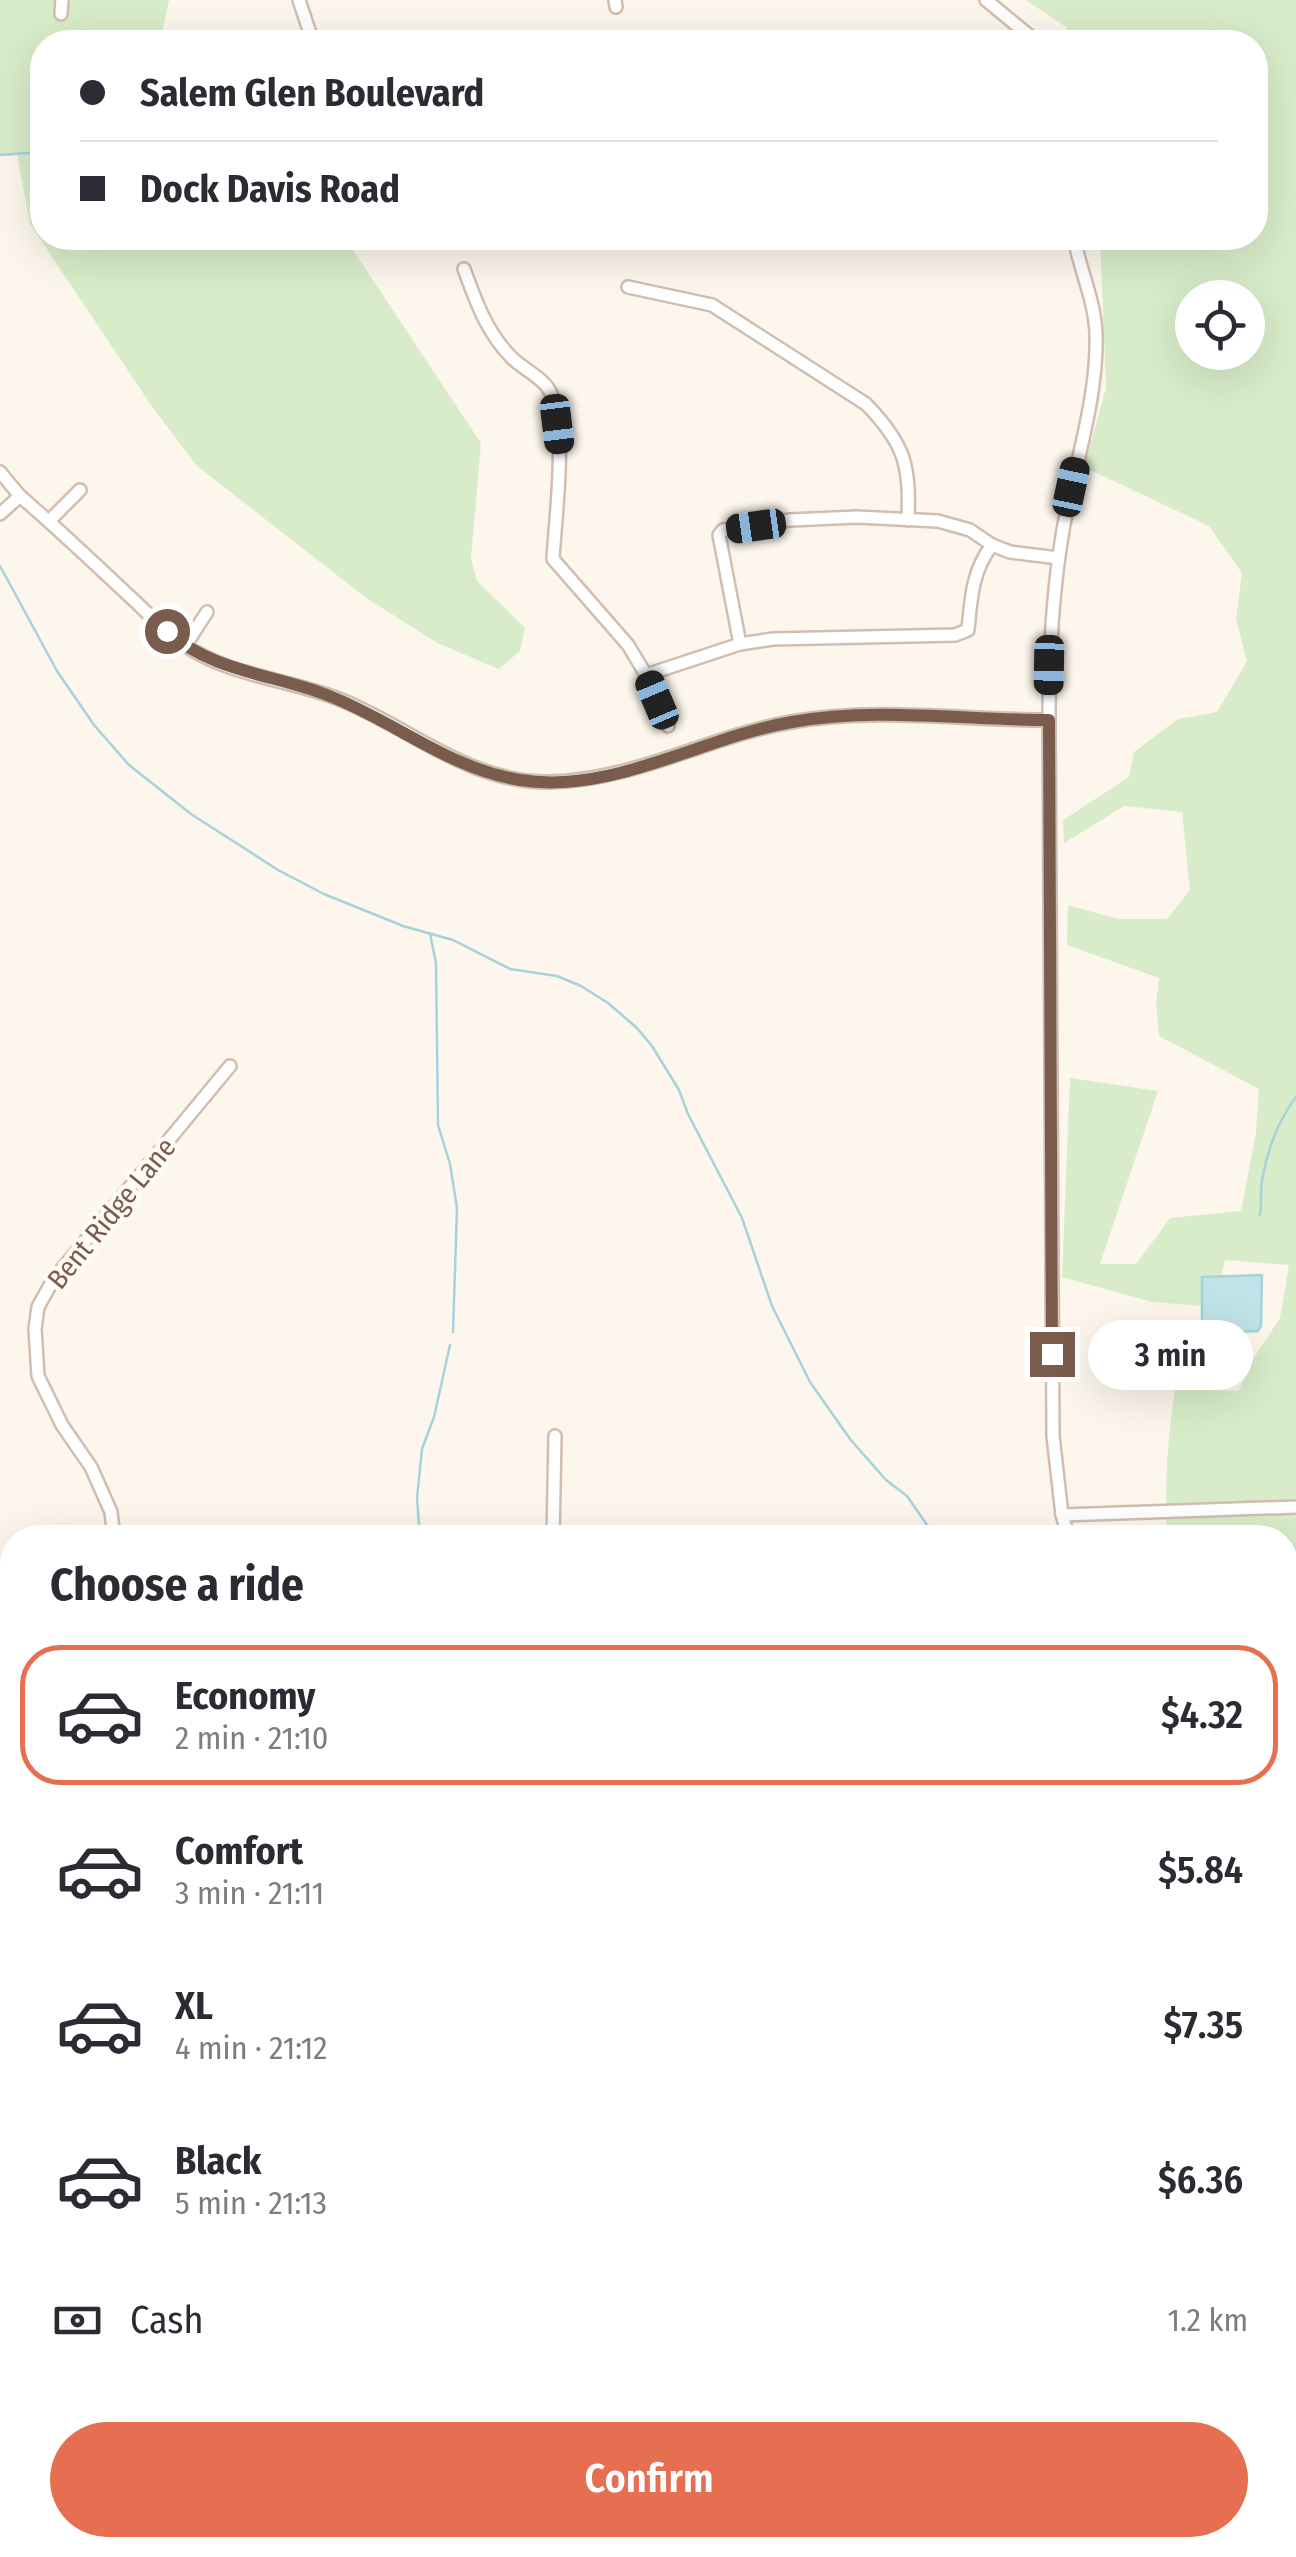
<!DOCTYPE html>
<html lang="en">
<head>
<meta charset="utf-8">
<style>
  body { margin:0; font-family:"Fira Sans Condensed",sans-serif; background:#f7f7f7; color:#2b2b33; height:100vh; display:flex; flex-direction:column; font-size:38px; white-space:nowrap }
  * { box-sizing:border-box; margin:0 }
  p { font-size:32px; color:#7c7c81 }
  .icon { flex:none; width:55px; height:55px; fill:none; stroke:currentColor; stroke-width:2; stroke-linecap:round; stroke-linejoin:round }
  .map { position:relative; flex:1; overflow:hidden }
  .details { position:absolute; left:0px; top:1525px; width:1298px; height:1032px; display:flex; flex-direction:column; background:#fff; border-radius:40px 40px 0 0; box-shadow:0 10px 40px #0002 }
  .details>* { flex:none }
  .guide { position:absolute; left:30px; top:30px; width:1238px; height:220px; border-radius:40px; box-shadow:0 10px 40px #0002; display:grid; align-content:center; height:220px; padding:0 50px; background:#fff }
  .fabs { position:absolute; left:1175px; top:280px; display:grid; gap:20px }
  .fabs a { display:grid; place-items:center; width:90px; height:90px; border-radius:50%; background:#fff; box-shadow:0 10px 40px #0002; font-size:50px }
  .end { position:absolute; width:45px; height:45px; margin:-22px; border:12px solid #7a5c4d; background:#fff; box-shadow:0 0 0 5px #fff }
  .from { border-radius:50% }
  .bubble { position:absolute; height:70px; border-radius:35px; background:#fff; box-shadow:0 10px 40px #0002; font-size:32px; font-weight:600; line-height:70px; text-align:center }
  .car { position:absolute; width:30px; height:60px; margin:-30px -15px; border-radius:12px; box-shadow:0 0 8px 2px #0007; background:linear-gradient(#222 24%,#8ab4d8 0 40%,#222 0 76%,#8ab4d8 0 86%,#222 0) }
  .guide b { display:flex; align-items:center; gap:35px; height:95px; font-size:38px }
  .guide b+b { border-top:2px solid #e1e1e2 }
  .guide i { width:25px; height:25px; background:#2b2b33 }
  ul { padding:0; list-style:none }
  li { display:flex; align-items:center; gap:30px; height:140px; margin:0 20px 15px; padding:0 30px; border:5px solid transparent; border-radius:40px }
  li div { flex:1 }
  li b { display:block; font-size:38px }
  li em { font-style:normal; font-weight:600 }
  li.active { border-color:#e76f51 }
  li>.icon { width:90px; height:90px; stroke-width:1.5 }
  h2 { padding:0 50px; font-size:45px; line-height:120px }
  .pay { display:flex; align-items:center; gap:25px; height:110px; padding:0 50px; font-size:38px }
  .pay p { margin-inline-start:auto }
  .action { display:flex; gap:20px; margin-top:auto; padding:20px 50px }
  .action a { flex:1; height:115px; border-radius:60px; background:#e76f51; color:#fff; font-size:40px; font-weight:600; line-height:115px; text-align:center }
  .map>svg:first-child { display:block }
  .green { fill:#d8ecc9; fill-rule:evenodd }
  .water { fill:#bfe3e8; stroke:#a5d3da; stroke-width:2.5 }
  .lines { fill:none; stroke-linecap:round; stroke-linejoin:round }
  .stream { stroke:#a5d3da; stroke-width:2.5 }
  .minor-casing { stroke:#d1beb0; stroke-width:16 }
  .major-casing { stroke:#dad1cd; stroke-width:20 }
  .minor { stroke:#fff; stroke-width:11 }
  .major { stroke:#fbd9a5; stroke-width:15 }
  .route { stroke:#7a5c4d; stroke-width:12 }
  .labels { text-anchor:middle; stroke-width:9; stroke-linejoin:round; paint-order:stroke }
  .street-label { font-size:28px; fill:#7a5c4d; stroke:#fffaf3 }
</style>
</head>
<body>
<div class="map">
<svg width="1296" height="2557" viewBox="0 0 1296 2557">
  <rect width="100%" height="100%" fill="#fdf6ec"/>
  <g class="green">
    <polygon points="0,0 169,0 160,42 42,42 42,238 345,238 481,443 471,558 477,581 525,628 520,651 499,669 437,643 365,597 197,466 151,405 30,224 17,155 0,154"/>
    <path d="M1026 0H1296V1905L1285 1906V1538L1167 1537C1164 1471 1169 1409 1184 1344L1213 1390 1239 1391 1251 1362 1280 1318 1289 1265 1225 1260 1215 1307 1152 1302 1062 1277 1070 1078 1158 1091 1100 1264H1136L1170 1218 1241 1211 1256 1132 1259 1089 1159 1036 1156 1002 1159 978 1067 945 1068 905 1118 919H1167L1190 890 1182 812 1124 806 1064 843 1063 820 1129 777 1134 752 1178 719 1217 712 1247 661 1236 619 1242 573 1209 526 1084 467 1106 388 1100 238H1255V42H1074L1066 27ZM1192 298H1248V352H1192Z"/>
    <polygon points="1296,1938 1296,2304 1285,2297 1285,2194 1290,2185 1285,2182 1285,1942"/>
  </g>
  <polygon class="water" points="1262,1275 1261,1326 1258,1331 1235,1332 1227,1336 1216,1370 1209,1378 1202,1351 1202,1277"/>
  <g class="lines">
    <g class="stream">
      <polyline points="0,155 28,153 42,156"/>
      <polyline points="0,566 57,671 94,725 129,765 191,814 278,870 324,894 403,926 453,940 510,969 557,976 581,986 608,1003 637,1028 652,1046 679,1090 688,1114 742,1218 772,1306 810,1382 850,1439 886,1480 907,1496 936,1538"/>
      <polyline points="430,934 436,963 438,1125 450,1164 457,1208 453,1332"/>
      <path d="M1260 1215C1262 1204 1260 1192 1262 1181 1267 1151 1278 1121 1296 1097"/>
      <polyline points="420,1538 417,1498 422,1449 434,1417 450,1345"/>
      <polyline points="928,2545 932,2557"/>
    </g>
    <g class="minor-casing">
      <g id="minor">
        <polyline points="299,0 313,42"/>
        <polyline points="615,0 616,7"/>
        <polyline points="986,0 1037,42"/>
        <polyline points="61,14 62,0"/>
        <path d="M464 269C476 302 487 333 512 358 522 368 541 377 548 388 569 420 555 519 553 559L628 645 646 675 668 726"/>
        <path d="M628 287 712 305 866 404C905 444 910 465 908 520"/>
        <path d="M0 472 20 496C56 527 91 560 126 593 145 610 162 629 183 644 228 676 288 679 339 699 410 727 468 783 549 782 633 781 710 736 791 722 877 707 963 720 1049 720"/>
        <polyline points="0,514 20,496"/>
        <polyline points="49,521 80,490"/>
        <polyline points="740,644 719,535 723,530 790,520 857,517 938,521 970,530 992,545 1010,552 1058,558"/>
        <polyline points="185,646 207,612"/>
        <path d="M646 675 740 644 773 639 955 635 968 630C971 599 972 571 992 545"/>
        <polyline points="1062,1515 1296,1507"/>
        <polyline points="114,1538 111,1512 91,1467 62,1425 38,1376 35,1329 38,1307 53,1280 230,1066"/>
        <polyline points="553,1538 555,1436"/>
        <path d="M1069 1538 1062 1515 1053 1436 1049 720C1049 656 1052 594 1063 530 1074 467 1098 399 1096 334 1095 301 1080 270 1074 238"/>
        <polyline points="1285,1919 1296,1917"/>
        <polyline points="516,2545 535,2557"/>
        <polyline points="446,2557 451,2545"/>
        <polyline points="631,2557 639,2545"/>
      </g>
    </g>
    <g class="major-casing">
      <g id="major">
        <polyline points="0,1664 12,1670"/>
        <polyline points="1285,2456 1296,2463"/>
      </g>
    </g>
    <use href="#minor" class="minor"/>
    <use href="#major" class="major"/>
  </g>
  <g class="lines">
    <path class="route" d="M167 631C212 672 273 674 327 695 393 720 449 769 520 780 612 795 703 737 792 722 877 707 963 720 1049 720L1052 1354"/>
  </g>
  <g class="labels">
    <g class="street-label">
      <text transform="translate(111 1213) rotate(-51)" y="10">Bent Ridge Lane</text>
    </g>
  </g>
</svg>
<div class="fabs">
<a><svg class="icon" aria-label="locate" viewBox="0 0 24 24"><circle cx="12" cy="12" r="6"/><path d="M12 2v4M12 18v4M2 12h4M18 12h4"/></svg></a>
</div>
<i class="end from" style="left:167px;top:631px"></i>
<i class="end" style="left:1052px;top:1354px"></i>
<div class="bubble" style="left:1088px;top:1320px;width:165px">3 min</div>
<i class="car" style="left:557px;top:424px;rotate:173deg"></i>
<i class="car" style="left:1071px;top:487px;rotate:12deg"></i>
<i class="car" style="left:756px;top:526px;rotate:262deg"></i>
<i class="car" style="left:1049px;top:665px;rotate:181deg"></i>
<i class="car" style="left:657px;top:700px;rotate:337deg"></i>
<div class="guide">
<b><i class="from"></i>Salem Glen Boulevard</b>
<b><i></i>Dock Davis Road</b>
</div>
<section class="details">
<h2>Choose a ride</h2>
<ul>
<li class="active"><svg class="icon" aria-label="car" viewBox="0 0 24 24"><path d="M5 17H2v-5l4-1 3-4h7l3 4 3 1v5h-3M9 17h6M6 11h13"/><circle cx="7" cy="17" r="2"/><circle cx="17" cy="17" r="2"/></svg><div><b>Economy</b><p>2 min · 21:10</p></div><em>$4.32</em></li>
<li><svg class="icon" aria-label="car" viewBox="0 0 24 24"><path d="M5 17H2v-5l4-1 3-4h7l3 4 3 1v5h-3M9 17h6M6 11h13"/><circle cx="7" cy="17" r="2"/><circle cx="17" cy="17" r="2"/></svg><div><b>Comfort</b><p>3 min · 21:11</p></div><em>$5.84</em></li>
<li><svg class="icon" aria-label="car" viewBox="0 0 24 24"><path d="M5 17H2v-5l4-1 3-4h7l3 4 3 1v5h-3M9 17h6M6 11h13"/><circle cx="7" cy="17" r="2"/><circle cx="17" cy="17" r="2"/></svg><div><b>XL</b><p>4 min · 21:12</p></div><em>$7.35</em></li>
<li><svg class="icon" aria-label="car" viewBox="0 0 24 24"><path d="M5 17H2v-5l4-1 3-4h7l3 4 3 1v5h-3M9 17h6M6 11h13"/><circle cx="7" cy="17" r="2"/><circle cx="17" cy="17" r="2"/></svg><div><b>Black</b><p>5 min · 21:13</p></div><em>$6.36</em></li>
</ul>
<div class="pay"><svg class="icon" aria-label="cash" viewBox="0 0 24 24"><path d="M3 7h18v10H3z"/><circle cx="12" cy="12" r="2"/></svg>Cash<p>1.2 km</p></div>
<div class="action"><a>Confirm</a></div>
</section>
</div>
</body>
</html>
